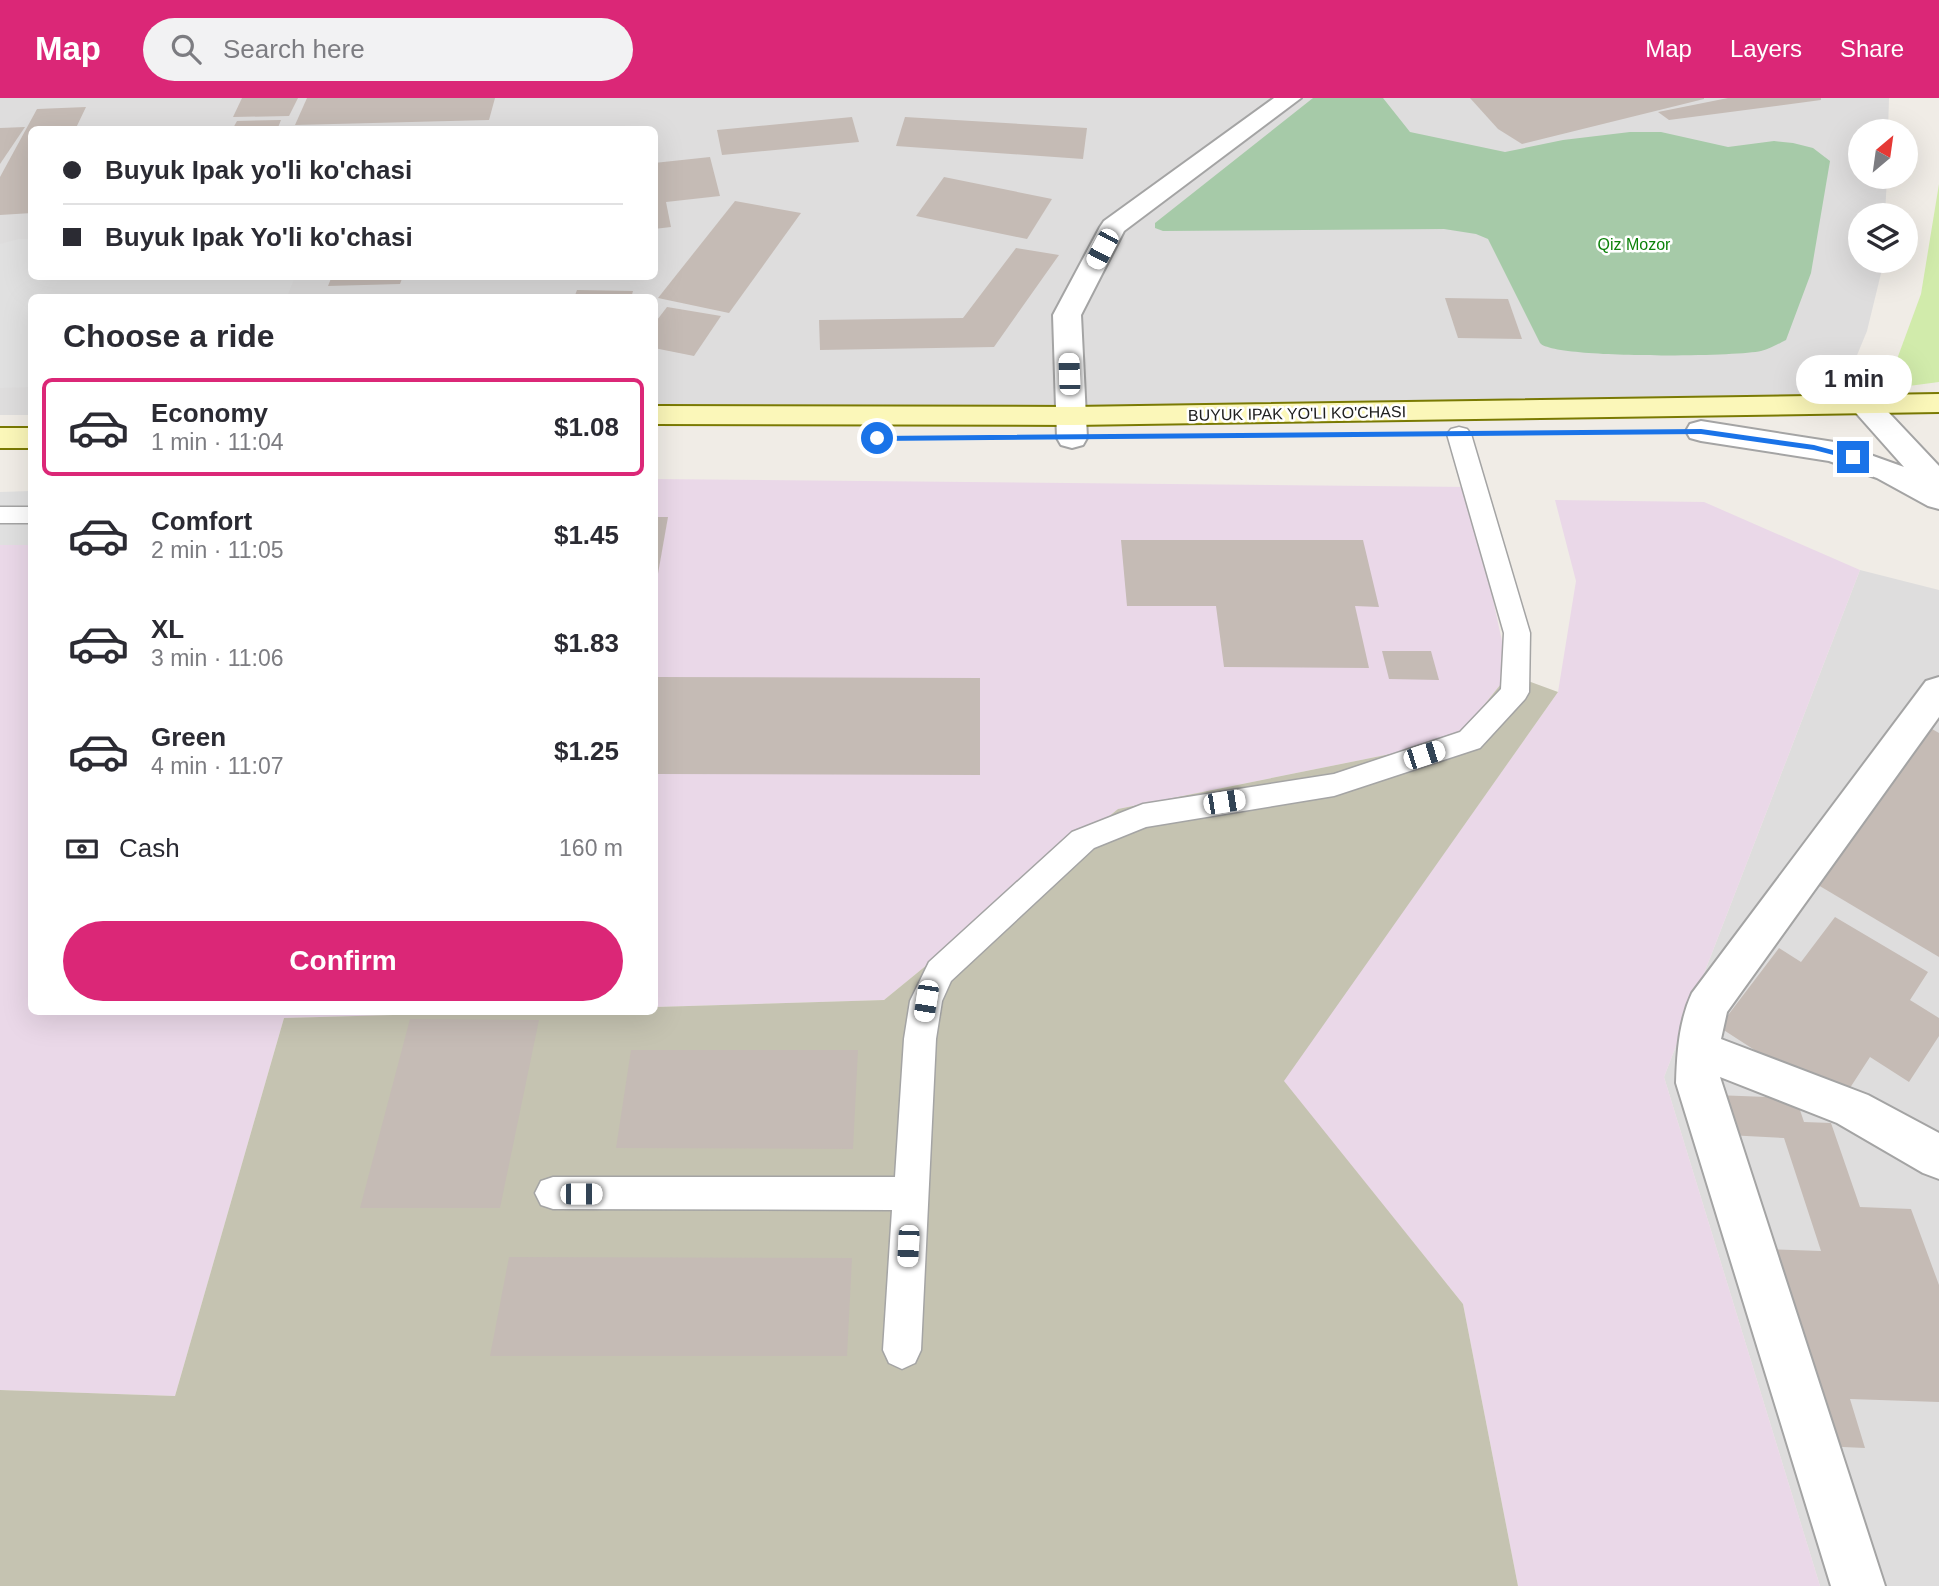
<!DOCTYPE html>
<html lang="en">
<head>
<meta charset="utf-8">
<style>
  body { margin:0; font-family:Helvetica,sans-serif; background:#f2f2f3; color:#2b2b33; height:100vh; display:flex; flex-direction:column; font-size:26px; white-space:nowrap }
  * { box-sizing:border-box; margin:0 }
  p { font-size:23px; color:#7c7c81 }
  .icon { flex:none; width:38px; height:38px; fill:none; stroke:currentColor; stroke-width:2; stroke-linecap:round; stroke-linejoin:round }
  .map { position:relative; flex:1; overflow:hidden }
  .panel { position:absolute; left:28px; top:196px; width:630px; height:721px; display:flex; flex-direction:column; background:#fff; border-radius:10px; box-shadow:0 7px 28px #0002 }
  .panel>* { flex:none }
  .guide { position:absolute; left:28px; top:28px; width:630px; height:154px; border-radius:10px; box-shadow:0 7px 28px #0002; display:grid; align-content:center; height:154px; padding:0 35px; background:#fff }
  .needle { width:46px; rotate:29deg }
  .controls { position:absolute; left:1848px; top:21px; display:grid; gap:14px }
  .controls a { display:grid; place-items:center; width:70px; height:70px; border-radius:50%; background:#fff; box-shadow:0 7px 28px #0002; font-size:35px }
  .end { position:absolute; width:32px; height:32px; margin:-16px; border:9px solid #1a73e8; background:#fff; box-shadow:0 0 0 4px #fff }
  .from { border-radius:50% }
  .bubble { position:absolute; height:49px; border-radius:24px; background:#fff; box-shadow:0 7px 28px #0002; font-size:23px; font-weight:800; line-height:49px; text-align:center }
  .car { position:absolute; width:21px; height:42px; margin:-21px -10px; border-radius:9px; box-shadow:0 0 5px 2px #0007; background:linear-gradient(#fff 24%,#345 0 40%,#fff 0 76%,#345 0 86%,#fff 0) }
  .guide b { display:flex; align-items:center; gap:24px; height:66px; font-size:26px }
  .guide b+b { border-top:2px solid #e1e1e2 }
  .guide i { width:18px; height:18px; background:#2b2b33 }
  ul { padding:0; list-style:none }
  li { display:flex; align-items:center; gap:21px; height:98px; margin:0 14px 10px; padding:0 21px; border:4px solid transparent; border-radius:10px }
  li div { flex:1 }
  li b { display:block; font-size:26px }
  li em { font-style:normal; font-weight:800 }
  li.active { border-color:#db2777 }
  li>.icon { width:63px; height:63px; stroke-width:1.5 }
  h2 { padding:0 35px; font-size:32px; line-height:84px }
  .pay { display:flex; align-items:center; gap:18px; height:77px; padding:0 35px; font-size:26px }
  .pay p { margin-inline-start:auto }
  .button { display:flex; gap:14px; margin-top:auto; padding:14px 35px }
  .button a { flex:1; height:80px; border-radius:42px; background:#db2777; color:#fff; font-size:28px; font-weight:800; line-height:80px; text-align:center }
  header { display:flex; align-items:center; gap:42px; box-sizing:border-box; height:98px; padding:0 35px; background:#db2777; color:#fff }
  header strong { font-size:33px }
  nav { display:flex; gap:38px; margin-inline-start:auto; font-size:24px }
  .search { width:490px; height:63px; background:#f2f2f3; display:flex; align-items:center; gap:18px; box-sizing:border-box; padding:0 24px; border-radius:38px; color:#7c7c81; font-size:26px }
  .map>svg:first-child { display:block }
  .residential { fill:#dedddd; fill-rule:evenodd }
  .industrial { fill:#ead8e8 }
  .construction { fill:#c5c3b1 }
  .grass { fill:#d1ebab }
  .cemetery { fill:#a6caa8 }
  .parking { fill:#e0e0e0 }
  .building { fill:#c5bbb5 }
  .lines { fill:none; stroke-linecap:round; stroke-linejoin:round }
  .lane-casing { stroke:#a4a4a4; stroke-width:3 }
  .street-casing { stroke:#a4a4a4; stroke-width:4 }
  .secondary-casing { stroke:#7a7a03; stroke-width:4 }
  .lane { fill:#fff; fill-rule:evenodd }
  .street { fill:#fff; fill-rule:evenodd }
  .secondary { fill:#fbf7b9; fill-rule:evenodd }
  .route { fill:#1a73e8 }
  .labels { text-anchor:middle; stroke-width:5; stroke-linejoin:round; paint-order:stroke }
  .far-park-label { font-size:16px; fill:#0c820a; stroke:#fff }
  .far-street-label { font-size:16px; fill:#202020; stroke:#fff }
</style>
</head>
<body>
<header>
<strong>Map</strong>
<div class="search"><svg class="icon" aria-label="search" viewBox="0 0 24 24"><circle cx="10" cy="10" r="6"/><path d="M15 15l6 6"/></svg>Search here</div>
<nav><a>Map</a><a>Layers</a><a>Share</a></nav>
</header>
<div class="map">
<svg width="1939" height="1488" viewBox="0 0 1939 1488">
  <rect width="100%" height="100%" fill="#f0ece6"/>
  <g class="residential">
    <path d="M0 0H1889L1888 33H1860V79H1887L1885 117H1860V163H1884L1867 233 1836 308 655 317 654 200H32L31 317H0ZM32 32H654V178H32Z"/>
    <polygon points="1860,472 1939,492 1939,1488 1820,1488 1664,979"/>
  </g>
  <g class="industrial">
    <polygon points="654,381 1469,389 1509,576 1455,643 1118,711 884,902 655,909"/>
    <polygon points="1555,402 1704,404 1860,472 1664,979 1820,1488 1518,1488 1463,1206 1283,983 1558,594 1576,483"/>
    <polygon points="0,447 31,447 32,914 502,914 284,920 175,1298 0,1292"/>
  </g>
  <polygon class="construction" points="1509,576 1558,594 1284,983 1463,1206 1518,1488 0,1488 0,1292 175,1298 284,920 502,914 654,914 655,909 884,902 1118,711 1455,643"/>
  <polygon class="grass" points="1939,86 1939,284 1886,291 1921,196"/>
  <path class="cemetery" d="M1313 0H1383L1410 34 1505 54 1563 42 1630 34H1661L1728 49 1774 43 1793 45 1813 50 1830 63 1811 175 1786 242C1778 246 1770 251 1761 253 1735 259 1552 261 1540 245L1488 141 1476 136 1444 131 1163 133 1155 130V125Z"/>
  <g class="parking">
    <polygon points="19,141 31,141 32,178 295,179 287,199 32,200 31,289 0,290 0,146"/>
    <polygon points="31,393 31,447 0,447 0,394"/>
  </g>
  <g class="building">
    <polygon points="242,0 298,0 289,18 233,19"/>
    <polygon points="307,0 495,0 489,22 295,27"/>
    <polygon points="1470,0 1704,0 1704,1 1522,46 1498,31"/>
    <polygon points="1728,0 1821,0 1821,2 1669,22 1658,14"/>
    <polygon points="86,9 75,32 32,32 32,115 0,117 0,79 37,11"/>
    <polygon points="852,19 859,44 722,57 717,32"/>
    <polygon points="905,19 1087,30 1083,61 896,48"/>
    <polygon points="281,22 277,32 232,32 237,23"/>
    <polygon points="594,28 593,32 500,32 501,29"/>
    <polygon points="25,29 0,66 0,30"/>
    <polygon points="710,59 720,98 666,104 671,129 654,131 654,65"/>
    <polygon points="944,79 1052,101 1027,141 916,118"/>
    <polygon points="735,103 801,115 729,215 658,200"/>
    <polygon points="1016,150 1059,157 994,249 820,252 819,222 963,220"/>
    <polygon points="332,178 403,178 400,186 328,188"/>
    <polygon points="577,192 633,193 631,200 574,200"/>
    <polygon points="1445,200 1508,201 1522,241 1458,240"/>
    <polygon points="667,209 721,218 694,258 654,250 654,226"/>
    <polygon points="654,419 668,419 656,487 654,487"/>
    <polygon points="1121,442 1363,442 1379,509 1355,508 1369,570 1224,569 1216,508 1127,508"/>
    <polygon points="1382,553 1431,553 1439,582 1389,581"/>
    <polygon points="654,579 980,580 980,677 654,676"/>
    <polygon points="1932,631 1939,635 1939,859 1813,784"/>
    <polygon points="1835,819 1928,874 1910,902 1939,920 1939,938 1909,984 1870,959 1848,993 1804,984 1719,929 1779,850 1801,864"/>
    <polygon points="410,921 539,922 500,1110 360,1110"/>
    <polygon points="631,952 858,952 853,1051 616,1050"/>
    <polygon points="1715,997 1796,1000 1804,1024 1831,1025 1860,1109 1911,1111 1939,1187 1939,1304 1850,1301 1865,1350 1821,1348 1762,1151 1821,1153 1784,1040 1727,1037"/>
    <polygon points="509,1159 852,1160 847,1258 490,1258"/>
  </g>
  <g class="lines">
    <g class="lane-casing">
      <g id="lane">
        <polygon points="1459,329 1467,331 1471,336 1530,535 1529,594 1525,601 1480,650 1334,698 1146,729 1094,750 951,883 942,903 936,941 921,1252 915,1265 902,1271 889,1265 883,1252 892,1112 553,1111 541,1107 535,1095 541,1083 553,1079 895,1079 904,941 910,903 929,864 1072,734 1143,706 1334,676 1460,634 1501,591 1504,535 1447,336 1451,331"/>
        <rect x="0" y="409" width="32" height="16"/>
      </g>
    </g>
    <g class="street-casing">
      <g id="street">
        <polygon points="1274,0 1301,0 1124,133 1081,217 1087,340 1083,347 1072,350 1061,347 1057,340 1053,217 1100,129 1104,123"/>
        <polygon points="1864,298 1875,300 1939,368 1939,411 1928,408 1877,380 1829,363 1701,343 1690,340 1686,333 1690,326 1701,323 1834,344 1904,369 1849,307 1853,300"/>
        <path d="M1939 579V619L1727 914 1721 941 1868 997 1939 1035V1081L1923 1075 1837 1025 1720 979 1885 1488H1831L1676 985C1677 954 1679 923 1692 895L1926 583Z"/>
      </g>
    </g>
    <g class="secondary-casing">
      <g id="secondary">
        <polygon points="1939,296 1939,314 1073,327 654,326 654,308 1073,309"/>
        <rect x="0" y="330" width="32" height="20"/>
      </g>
    </g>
    <use href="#lane" class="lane"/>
    <use href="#street" class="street"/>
    <use href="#secondary" class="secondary"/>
  </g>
  <polygon class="route" points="1701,331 1814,347 1858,359 1853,362 1814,352 1701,336 877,343 873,340 877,338"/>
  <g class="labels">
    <g class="far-park-label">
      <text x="1634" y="152">Qiz Mozor</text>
    </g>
    <g class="far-street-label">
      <text transform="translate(1297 315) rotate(-1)" y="6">BUYUK IPAK YO'LI KO'CHASI</text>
    </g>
  </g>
</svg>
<div class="controls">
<a><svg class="needle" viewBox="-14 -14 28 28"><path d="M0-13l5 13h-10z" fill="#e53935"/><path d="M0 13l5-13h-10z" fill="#7c7c81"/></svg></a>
<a><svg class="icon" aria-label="layers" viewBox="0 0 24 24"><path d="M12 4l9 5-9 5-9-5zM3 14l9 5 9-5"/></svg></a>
</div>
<i class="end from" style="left:877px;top:340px"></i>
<i class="end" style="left:1853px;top:359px"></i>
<div class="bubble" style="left:1796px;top:257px;width:116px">1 min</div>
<i class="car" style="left:1102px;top:151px;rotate:208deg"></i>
<i class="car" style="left:1069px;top:276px;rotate:358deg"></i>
<i class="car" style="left:1424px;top:657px;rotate:72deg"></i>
<i class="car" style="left:1224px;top:704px;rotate:81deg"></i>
<i class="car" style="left:926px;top:903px;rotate:189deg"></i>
<i class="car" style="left:581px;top:1096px;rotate:90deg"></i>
<i class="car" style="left:908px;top:1148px;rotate:183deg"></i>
<div class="guide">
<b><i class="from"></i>Buyuk Ipak yo'li ko'chasi</b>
<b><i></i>Buyuk Ipak Yo'li ko'chasi</b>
</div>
<section class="panel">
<h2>Choose a ride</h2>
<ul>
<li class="active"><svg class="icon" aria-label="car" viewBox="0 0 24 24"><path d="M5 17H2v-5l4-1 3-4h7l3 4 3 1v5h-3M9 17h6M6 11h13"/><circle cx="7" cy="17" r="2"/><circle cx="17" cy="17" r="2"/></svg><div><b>Economy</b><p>1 min · 11:04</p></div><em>$1.08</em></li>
<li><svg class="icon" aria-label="car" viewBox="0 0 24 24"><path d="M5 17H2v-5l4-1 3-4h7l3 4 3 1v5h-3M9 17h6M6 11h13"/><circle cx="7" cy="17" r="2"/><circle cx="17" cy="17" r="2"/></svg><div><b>Comfort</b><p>2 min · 11:05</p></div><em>$1.45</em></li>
<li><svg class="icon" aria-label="car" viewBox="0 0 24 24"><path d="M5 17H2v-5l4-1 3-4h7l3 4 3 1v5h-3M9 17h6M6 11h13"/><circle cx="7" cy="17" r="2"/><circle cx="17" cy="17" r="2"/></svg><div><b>XL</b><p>3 min · 11:06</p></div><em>$1.83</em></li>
<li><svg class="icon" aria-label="car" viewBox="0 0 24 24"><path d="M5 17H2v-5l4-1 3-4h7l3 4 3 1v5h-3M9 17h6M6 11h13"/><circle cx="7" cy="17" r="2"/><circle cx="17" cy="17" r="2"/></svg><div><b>Green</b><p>4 min · 11:07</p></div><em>$1.25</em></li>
</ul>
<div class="pay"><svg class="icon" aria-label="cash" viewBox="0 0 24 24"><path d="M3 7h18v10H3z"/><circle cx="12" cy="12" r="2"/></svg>Cash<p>160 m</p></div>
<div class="button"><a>Confirm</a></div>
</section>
</div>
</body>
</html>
